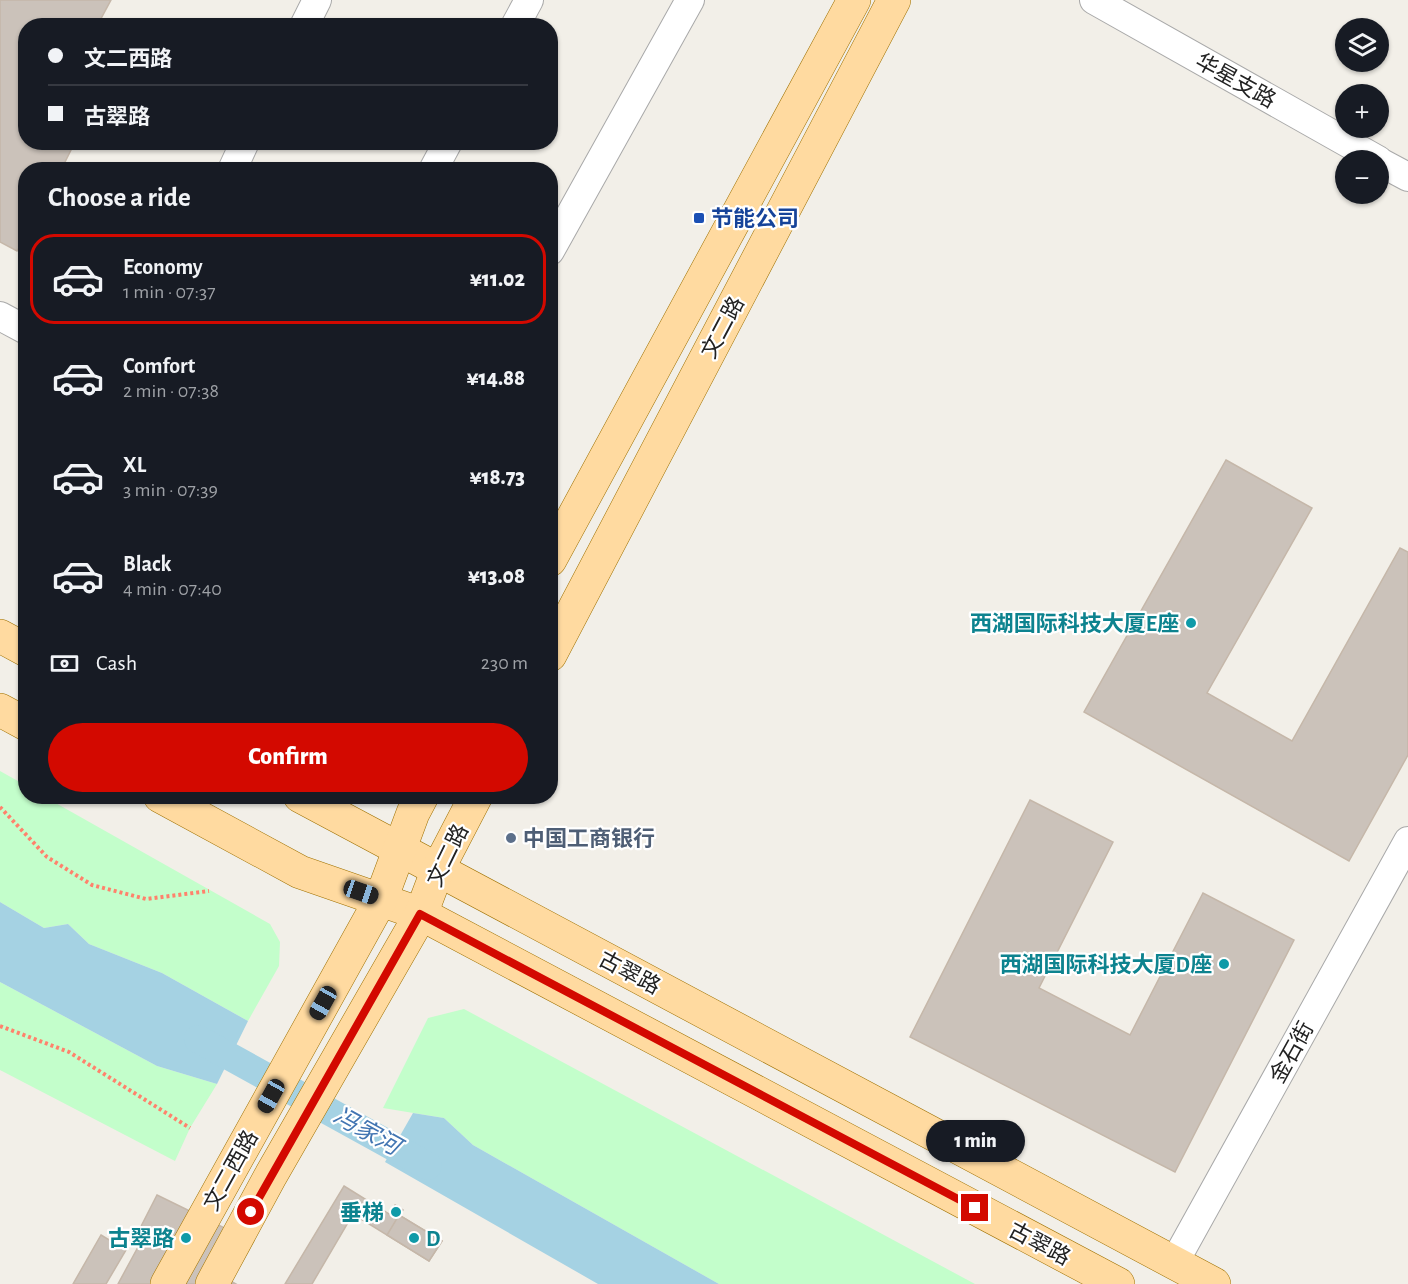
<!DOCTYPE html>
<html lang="en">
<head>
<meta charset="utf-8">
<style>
  body { margin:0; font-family:"Alegreya Sans","Noto Sans SC",sans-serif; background:#20242c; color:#f1f3f6; height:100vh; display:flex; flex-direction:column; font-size:22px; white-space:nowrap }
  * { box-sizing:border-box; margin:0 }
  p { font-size:20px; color:#9ea1a6 }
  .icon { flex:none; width:33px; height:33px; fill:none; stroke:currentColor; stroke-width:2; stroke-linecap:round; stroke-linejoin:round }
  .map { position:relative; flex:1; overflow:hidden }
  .sheet { position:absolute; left:18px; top:162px; width:540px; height:642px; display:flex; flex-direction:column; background:#171b24; border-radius:24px; box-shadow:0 2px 4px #0004 }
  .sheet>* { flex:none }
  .guide { position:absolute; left:18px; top:18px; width:540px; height:132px; border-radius:24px; box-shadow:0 2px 4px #0004; display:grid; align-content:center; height:132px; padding:0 30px; background:#171b24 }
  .buttons { position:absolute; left:1335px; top:18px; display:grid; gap:12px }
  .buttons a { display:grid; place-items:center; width:54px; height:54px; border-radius:50%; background:#171b24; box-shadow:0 2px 4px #0004; font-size:30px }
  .end { position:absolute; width:27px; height:27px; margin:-14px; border:8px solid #d30900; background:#fff; box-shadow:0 0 0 3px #fff }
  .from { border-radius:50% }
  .bubble { position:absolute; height:42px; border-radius:21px; background:#171b24; box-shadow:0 2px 4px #0004; font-size:20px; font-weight:800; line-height:42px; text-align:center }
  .car { position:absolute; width:18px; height:36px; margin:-18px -9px; border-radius:8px; box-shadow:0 0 4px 2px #0007; background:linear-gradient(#222 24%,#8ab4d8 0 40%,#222 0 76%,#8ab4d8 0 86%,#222 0) }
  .guide b { display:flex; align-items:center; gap:21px; height:57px; font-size:22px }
  .guide b+b { border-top:2px solid #363941 }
  .guide i { width:15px; height:15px; background:#f1f3f6 }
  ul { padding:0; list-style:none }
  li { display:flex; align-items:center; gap:18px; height:90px; margin:0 12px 9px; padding:0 18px; border:3px solid transparent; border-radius:24px }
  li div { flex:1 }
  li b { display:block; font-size:22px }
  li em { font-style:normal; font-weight:800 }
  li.on { border-color:#d30900 }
  li>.icon { width:54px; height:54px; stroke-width:1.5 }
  h2 { padding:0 30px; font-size:27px; line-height:72px }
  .pay { display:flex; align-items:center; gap:15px; height:66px; padding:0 30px; font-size:22px }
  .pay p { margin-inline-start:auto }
  .button { display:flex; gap:12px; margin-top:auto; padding:12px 30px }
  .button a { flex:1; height:69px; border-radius:36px; background:#d30900; color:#fff; font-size:24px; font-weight:800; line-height:69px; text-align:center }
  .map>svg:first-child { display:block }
  .park { fill:#c3fecb }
  .water { fill:#a5d2e3 }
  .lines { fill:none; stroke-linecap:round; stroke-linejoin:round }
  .canal { stroke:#a5d2e3; stroke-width:28 }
  .building { fill:#cbc2ba; stroke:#c5b7a9; stroke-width:1.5 }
  .minor-casing { stroke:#a9a9a9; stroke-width:30 }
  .major-casing { stroke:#9f7100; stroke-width:34 }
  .path { stroke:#ff826c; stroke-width:4; stroke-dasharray:3 3; stroke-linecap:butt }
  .minor { stroke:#fff; stroke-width:28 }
  .major { stroke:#ffdaa0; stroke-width:33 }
  .route { stroke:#d30900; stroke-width:8 }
  .transit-dot { fill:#1a4fb4; stroke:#fff; stroke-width:2 }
  .culture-dot { fill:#0f9aa8; stroke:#fff; stroke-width:2 }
  .service-dot { fill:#5c6f8a; stroke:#fff; stroke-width:2 }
  .labels { text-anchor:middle; stroke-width:4.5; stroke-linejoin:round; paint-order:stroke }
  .street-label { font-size:22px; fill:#222; stroke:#fff }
  .transit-label { font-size:22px; font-weight:bold; fill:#164399; stroke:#fff; text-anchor:start }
  .culture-label { font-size:22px; font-weight:bold; fill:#0d838f; stroke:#fff; text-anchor:end }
  .service-label { font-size:22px; font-weight:bold; fill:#4e5e75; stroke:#fff; text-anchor:start }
  .water-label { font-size:24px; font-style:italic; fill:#4275b2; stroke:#fff }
</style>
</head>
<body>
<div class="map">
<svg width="1408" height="1284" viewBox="0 0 1408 1284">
  <rect width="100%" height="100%" fill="#f2efe8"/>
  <g class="park">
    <polygon points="0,771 25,785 26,796 45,797 270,924 280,942 279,966 248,1021 162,973 89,944 68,924 44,928 0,902"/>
    <polygon points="0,982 157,1066 217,1084 190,1128 175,1161 0,1070"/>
    <polygon points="464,1009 975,1284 719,1284 473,1145 444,1118 383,1108 428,1018"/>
  </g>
  <g class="water">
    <polygon points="0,902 44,928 68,924 89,944 162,973 248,1021 217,1084 157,1066 0,982"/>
    <polygon points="413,1113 444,1118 473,1145 719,1284 598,1284 385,1162"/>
  </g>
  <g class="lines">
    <polyline class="canal" points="198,1039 428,1166"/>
  </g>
  <g class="building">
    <polygon points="0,0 111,0 97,26 26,26 26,142 75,142 61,170 26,170 26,235 17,251 0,242"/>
    <polygon points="1226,460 1312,508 1207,693 1292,741 1400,548 1408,552 1408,755 1349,861 1084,712"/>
    <polygon points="1030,800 1113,842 1039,988 1130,1035 1203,893 1294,940 1175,1172 910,1037"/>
    <polygon points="344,1186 397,1219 399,1215 442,1241 429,1261 353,1214 312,1284 285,1284"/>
    <polygon points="157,1195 239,1235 218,1274 236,1284 118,1284 138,1247 133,1242"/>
    <polygon points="395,1205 403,1210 397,1219 390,1214"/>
    <polygon points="399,1215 442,1241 429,1261 387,1235"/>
    <polygon points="101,1235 126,1250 106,1284 73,1284"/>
  </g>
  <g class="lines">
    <g class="minor-casing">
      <g id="minor">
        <polyline points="1094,0 1378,160"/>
        <polyline points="304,26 317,0"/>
        <polyline points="515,26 529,0"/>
        <polyline points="1378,161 1408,177"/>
        <polyline points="232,170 245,142"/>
        <polyline points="433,170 448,142"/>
        <polyline points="550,251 690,0"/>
        <polyline points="0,316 26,330"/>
        <polyline points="1174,1263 1408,841"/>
      </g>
    </g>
    <g class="major-casing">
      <g id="major">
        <polyline points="550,560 854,0"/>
        <polyline points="0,636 26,650"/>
        <polyline points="550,655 894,0"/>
        <polyline points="0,710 26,724"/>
        <polyline points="160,796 300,872 421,914 1118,1284"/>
        <polyline points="300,796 1214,1284"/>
        <polyline points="167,1284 381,899 413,813 422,796"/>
        <polyline points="212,1284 271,1175 421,914 438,869 476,796"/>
      </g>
    </g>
    <g class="path">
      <polyline points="0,807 47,857 92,885 146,899 209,891"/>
      <polyline points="0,1026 69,1052 190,1128"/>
    </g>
    <use href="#minor" class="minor"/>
    <use href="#major" class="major"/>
  </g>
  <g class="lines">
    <polyline class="route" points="251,1212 420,914 975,1208"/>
  </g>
  <rect class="transit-dot" x="693" y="212" width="12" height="12" rx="3"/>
  <g class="culture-dot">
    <circle cx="1191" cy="623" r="6"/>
    <circle cx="1224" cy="964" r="6"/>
    <circle cx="396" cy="1212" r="6"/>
    <circle cx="186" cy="1238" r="6"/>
    <circle cx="414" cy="1238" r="6"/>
  </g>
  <circle class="service-dot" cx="511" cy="838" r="6"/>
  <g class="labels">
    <g class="street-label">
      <text transform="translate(1236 80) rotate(29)" y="8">华星支路</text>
      <text transform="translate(722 327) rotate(-62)" y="8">文二路</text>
      <text transform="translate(447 855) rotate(-64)" y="8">文二路</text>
      <text transform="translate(630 972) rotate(28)" y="8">古翠路</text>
      <text transform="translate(1291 1052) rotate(-61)" y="8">金石街</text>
      <text transform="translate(230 1170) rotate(-61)" y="8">文二西路</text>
      <text transform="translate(1040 1243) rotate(28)" y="8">古翠路</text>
    </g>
    <g class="transit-label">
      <text x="711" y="226">节能公司</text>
    </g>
    <g class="culture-label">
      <text x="1179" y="631">西湖国际科技大厦E座</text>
      <text x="1212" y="972">西湖国际科技大厦D座</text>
      <text x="384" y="1220">垂梯</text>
      <text x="174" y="1246">古翠路</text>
      <text x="426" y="1246" text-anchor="start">D</text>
    </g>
    <g class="service-label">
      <text x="523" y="846">中国工商银行</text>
    </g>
    <g class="water-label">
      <text transform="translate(367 1131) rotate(29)" y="8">冯家河</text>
    </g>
  </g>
</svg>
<div class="buttons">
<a><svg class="icon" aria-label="layers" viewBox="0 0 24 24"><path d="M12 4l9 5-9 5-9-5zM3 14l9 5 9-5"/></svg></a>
<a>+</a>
<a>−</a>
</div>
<i class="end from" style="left:251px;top:1212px"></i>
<i class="end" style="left:975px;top:1208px"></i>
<div class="bubble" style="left:926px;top:1120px;width:99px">1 min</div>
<i class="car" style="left:361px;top:892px;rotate:109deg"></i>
<i class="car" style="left:323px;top:1003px;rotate:209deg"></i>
<i class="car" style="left:271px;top:1096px;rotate:209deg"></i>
<div class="guide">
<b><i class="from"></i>文二西路</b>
<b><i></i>古翠路</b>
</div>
<section class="sheet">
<h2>Choose a ride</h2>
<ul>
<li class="on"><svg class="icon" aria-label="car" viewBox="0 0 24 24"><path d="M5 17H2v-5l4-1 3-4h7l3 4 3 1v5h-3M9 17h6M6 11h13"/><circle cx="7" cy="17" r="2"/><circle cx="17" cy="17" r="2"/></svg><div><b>Economy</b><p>1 min · 07:37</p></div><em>¥11.02</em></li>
<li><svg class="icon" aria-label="car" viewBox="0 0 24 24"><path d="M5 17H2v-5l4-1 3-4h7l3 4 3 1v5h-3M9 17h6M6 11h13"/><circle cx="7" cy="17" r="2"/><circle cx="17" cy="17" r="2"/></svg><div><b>Comfort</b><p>2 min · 07:38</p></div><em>¥14.88</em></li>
<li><svg class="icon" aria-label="car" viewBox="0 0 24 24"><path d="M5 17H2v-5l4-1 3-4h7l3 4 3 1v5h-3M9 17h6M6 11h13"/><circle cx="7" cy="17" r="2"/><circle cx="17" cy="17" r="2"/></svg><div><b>XL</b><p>3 min · 07:39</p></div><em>¥18.73</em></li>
<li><svg class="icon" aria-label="car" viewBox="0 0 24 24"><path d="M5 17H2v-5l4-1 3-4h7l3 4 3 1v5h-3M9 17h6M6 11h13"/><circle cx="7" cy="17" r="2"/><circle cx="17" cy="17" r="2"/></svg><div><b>Black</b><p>4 min · 07:40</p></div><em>¥13.08</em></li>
</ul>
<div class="pay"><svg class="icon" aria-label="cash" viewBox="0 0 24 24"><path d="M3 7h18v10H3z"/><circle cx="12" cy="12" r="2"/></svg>Cash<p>230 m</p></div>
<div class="button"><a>Confirm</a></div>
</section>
</div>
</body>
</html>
